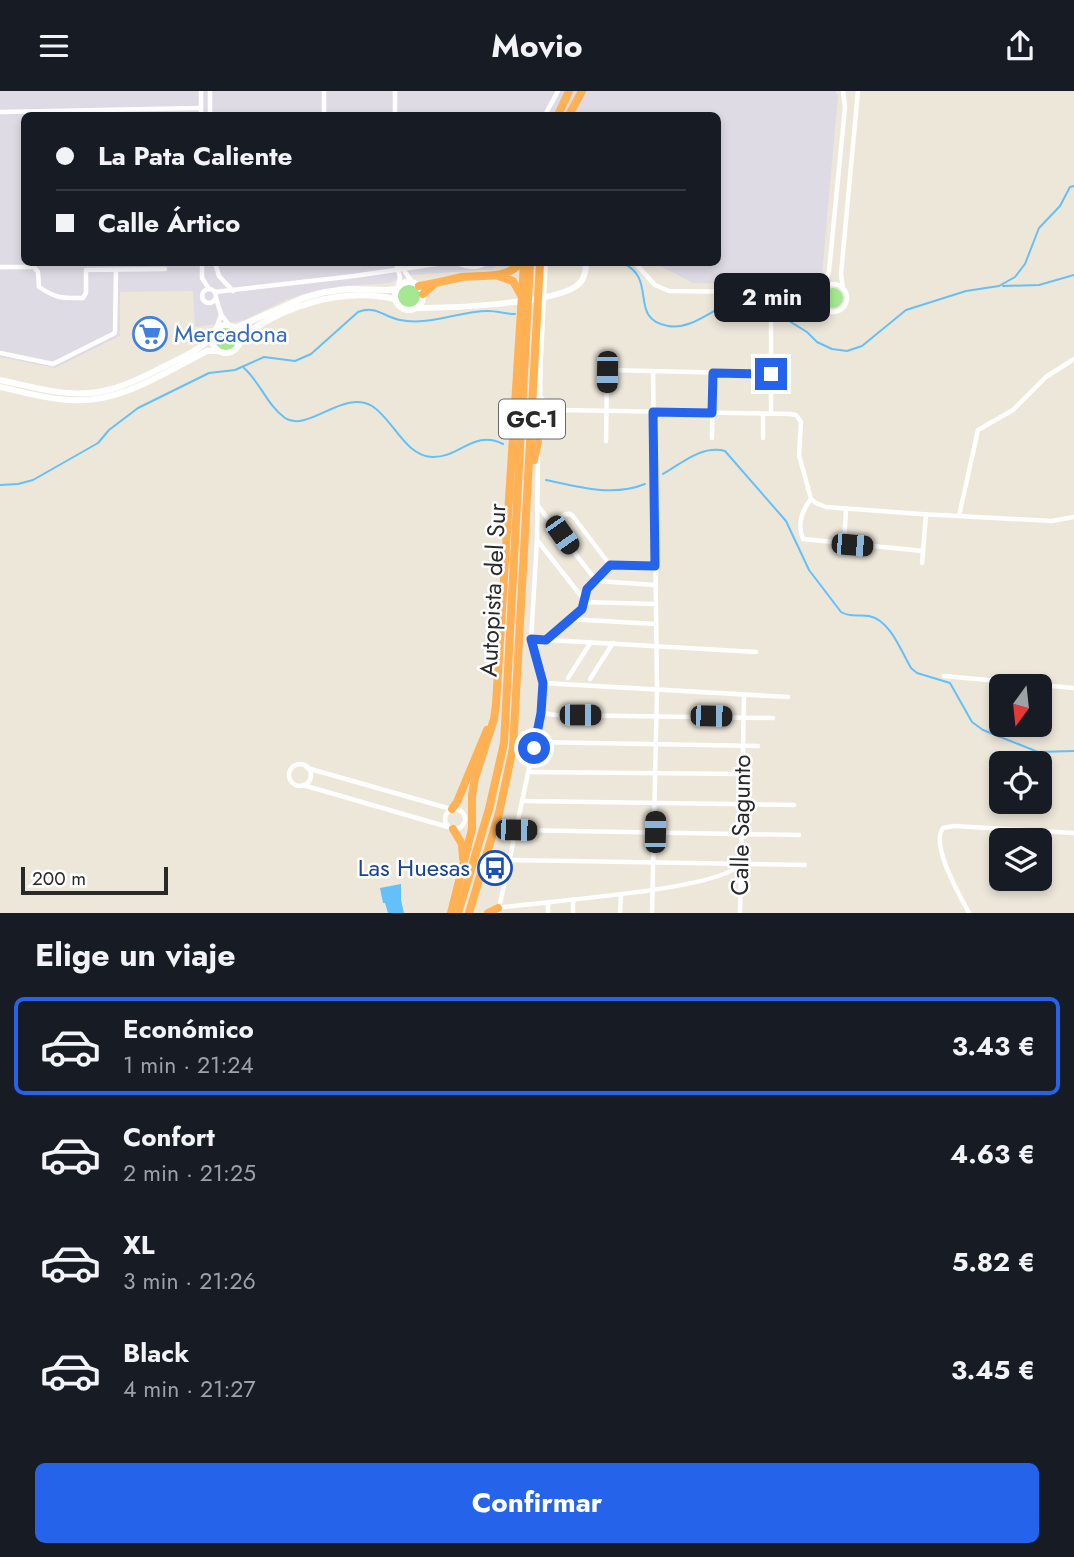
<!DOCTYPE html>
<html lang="es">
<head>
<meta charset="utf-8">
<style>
  body { margin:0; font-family:Jost,sans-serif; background:#20242c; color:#f1f3f6; height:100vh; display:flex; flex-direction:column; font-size:26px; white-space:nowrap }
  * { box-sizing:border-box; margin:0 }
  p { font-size:23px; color:#9ea1a6 }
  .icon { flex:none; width:38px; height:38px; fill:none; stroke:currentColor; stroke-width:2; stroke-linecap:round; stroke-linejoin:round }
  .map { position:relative; height:822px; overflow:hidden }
  .drawer { display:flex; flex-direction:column; background:#171b24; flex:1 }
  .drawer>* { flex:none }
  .hud { position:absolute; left:21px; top:21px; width:700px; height:154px; border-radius:10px; box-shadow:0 4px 10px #0003; display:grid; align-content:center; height:154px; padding:0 35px; background:#171b24 }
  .needle { width:46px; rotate:195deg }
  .fabs { position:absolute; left:989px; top:583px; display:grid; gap:14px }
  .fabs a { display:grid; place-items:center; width:63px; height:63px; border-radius:10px; background:#171b24; box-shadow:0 4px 10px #0003; font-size:35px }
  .scale { position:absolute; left:21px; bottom:18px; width:147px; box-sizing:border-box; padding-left:7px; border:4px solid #292929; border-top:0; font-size:19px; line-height:24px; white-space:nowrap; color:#292929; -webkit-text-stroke:5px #fff; paint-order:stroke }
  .end { position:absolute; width:32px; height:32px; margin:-16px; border:9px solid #2563eb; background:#fff; box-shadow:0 0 0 4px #fff }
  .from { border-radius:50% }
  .bubble { position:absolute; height:49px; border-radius:10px; background:#171b24; box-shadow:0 4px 10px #0003; font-size:23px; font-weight:700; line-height:49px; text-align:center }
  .car { position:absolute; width:21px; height:42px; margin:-21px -10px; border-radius:9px; box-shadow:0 0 5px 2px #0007; background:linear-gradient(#222 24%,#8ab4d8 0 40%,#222 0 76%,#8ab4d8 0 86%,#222 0) }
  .hud b { display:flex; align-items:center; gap:24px; height:66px; font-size:26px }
  .hud b+b { border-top:2px solid #363941 }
  .hud i { width:18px; height:18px; background:#f1f3f6 }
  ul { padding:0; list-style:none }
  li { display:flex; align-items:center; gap:21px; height:98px; margin:0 14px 10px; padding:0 21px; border:4px solid transparent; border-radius:10px }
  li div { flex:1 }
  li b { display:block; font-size:26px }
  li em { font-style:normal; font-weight:700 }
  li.current { border-color:#2563eb }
  li>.icon { width:63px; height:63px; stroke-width:1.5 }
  h2 { padding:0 35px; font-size:32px; line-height:84px }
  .button { display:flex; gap:14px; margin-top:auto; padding:14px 35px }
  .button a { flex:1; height:80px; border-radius:10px; background:#2563eb; color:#fff; font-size:28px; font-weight:700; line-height:80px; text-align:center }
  header { display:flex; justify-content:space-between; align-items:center; height:91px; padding:0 35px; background:#171b24; font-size:32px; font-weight:700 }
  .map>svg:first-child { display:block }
  .industrial { fill:#dfdbe5 }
  .green { fill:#a5e892 }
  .water { fill:#64c0f8 }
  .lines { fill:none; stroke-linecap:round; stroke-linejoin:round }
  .stream { stroke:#64c0f8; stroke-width:2 }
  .street { stroke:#fff; stroke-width:4.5 }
  .secondary { stroke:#fff; stroke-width:6 }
  .highway { stroke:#ffb153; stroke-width:8 }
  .route { stroke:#2563eb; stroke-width:9 }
  .labels { text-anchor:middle; stroke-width:5; stroke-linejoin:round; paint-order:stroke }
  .shield { fill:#fff; stroke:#696969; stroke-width:2 }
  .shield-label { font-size:23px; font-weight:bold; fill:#292929 }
  .shop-label { font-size:24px; fill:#366cbe; stroke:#fff; text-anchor:start }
  .street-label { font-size:24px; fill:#292929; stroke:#fff }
  .transit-label { font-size:24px; fill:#164399; stroke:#fff; text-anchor:end }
</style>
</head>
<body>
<header><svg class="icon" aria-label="menu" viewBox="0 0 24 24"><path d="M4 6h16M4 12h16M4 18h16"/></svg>Movio<svg class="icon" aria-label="share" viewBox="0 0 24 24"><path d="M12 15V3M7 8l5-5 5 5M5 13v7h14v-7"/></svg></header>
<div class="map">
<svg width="1074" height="822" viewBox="0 0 1074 822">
  <rect width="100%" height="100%" fill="#ede7da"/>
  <polygon class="industrial" points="0,0 835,0 838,5 821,195 693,192 655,172 718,172 718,24 24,24 24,172 498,172 493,178 413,184 389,192 343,195 313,200 286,209 242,230 195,236 193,200 120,201 120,245 55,277 0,266"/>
  <g class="green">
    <circle cx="409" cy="205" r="11"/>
    <circle cx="833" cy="207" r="10"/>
    <circle cx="226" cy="248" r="11"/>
  </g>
  <polygon class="water" points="401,793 401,809 404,822 388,822 385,812 383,812 380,797"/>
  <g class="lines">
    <g class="stream">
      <path d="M622 172C659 187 627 228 668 235 703 241 731 192 762 215"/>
      <polyline points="1003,195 1039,194 1074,184"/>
      <polyline points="781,225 807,241 817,251 832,258 847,260 862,255 906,219 966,200 999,195 1015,186 1025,173 1039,137 1060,115 1070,96 1074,95"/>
      <path d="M244 277C260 291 267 314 285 327 308 342 343 298 372 315 393 328 405 365 432 366 460 367 474 338 503 353"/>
      <path d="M663 383C682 372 702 354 725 360L786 430 809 479 841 521C851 527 859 523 869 525 890 529 901 560 911 577L917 582 950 592 972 631 983 639 1038 661 1074 660"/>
      <path d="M546 389C578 396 613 406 645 393"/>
      <path d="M0 394 18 393 33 389 98 352 109 339 138 317 209 282 235 279 264 266 295 270 311 263 358 221C376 214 384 226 400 229 429 235 459 220 488 220 497 220 506 223 515 223"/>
    </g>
    <g class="street">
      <polyline points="201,0 201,24"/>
      <polyline points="210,0 210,24"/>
      <polyline points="395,0 395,24"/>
      <polyline points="0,21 201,17"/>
      <polyline points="324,24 324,0"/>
      <polyline points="545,24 558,0"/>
      <polyline points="202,172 202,187 209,198"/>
      <polyline points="215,172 219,185 233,200"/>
      <polyline points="396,172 400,186 398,195"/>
      <polyline points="399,172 412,191"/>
      <path d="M453 172C463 173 476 180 485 172"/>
      <path d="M635 172 655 194 669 200 754 201C766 205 770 209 771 221V323"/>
      <path d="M0 176H34L38 181 39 196C57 208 62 207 83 207L86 202V179L165 178"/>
      <circle cx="833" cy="207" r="14"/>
      <polyline points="824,197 829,180 845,16 843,0"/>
      <polyline points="843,198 841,183 858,0"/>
      <circle cx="209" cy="205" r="7"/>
      <polyline points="215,201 354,185 443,172"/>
      <polyline points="763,203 820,201"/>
      <polyline points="216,207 221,223 229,234"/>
      <polyline points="770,212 813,212 821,214"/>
      <polyline points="216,238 221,224"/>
      <polyline points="0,262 53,273 115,242 116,179"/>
      <polyline points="541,306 547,314 556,318"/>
      <polyline points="712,347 713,282"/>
      <polyline points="763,347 763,323"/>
      <polyline points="606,350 607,281 609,279 771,283"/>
      <polyline points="538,352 539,331 544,324 561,319 790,323 796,324 801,331 799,364 811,408"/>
      <polyline points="811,408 816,412 826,416 920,423 1052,430 1074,426"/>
      <path d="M811 408C802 419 797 434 803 448L923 460"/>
      <polyline points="538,415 595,488 598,490 655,494"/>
      <polyline points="959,425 978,339 1013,319 1046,286 1074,268"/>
      <path d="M555 435C557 428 565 420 572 424L610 474"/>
      <polyline points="537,449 585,510"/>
      <polyline points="844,453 846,417"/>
      <polyline points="922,472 926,424"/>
      <polyline points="610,474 655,475"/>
      <polyline points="585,511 655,513"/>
      <polyline points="569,528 655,533"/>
      <polyline points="531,548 756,561"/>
      <polyline points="546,549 582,518 587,498 610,474"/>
      <polyline points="944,585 1074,597"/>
      <polyline points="568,587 591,551"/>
      <polyline points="590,588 613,552"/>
      <polyline points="543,592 788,606"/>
      <polyline points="541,622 556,624 773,627"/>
      <polyline points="536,651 758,655"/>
      <circle cx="300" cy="684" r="11"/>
      <polyline points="307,677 451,718"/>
      <polyline points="530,681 742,683"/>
      <polyline points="303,694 448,736"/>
      <polyline points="524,710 794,714"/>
      <circle cx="455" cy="728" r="10"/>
      <polyline points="516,739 799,744"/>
      <polyline points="509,769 805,774"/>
      <path d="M498 817C539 810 720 800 740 773"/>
      <polyline points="498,822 541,622 543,592 531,548 537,449 538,364"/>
      <polyline points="548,822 548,811"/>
      <polyline points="573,822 573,809"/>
      <polyline points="620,822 621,803"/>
      <polyline points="652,822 657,598 653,280"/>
      <polyline points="740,822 744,604"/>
      <path d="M969 822C960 805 930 754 943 737L954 735 1074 742"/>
    </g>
    <g class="secondary">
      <circle cx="409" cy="205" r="14"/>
      <path d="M417 217C448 217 561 213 580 192 585 186 586 179 586 172"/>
      <circle cx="226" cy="248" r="14"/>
      <polyline points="235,237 303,207 325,201 348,198 388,199 396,198"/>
      <path d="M240 247C283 215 341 196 394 208"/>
      <path d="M0 289C37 297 74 309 112 298 131 293 149 283 167 274 183 266 200 259 212 245"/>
      <path d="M0 296C23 301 46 308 70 309 119 313 164 282 207 260H218"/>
      <polyline points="539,331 540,269 545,172"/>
    </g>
    <g class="highway">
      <polyline points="558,24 569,0"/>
      <polyline points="569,24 582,0"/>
      <polyline points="498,185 513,190 521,204"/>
      <path d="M419 195C434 193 448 189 462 186 480 184 508 188 520 172"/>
      <polyline points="423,203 434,193"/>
      <polyline points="534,369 538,351"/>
      <polyline points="452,718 457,711 487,639"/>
      <polyline points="453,738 462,753 463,767"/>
      <polyline points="451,822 472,738 472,704 475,687 494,628 496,613 524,172"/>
      <polyline points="458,822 489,718 504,652 530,172"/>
      <polyline points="469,822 499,722 513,657 540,172"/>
      <polyline points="488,822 498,817"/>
    </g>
  </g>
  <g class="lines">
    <polyline class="route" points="534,657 541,622 543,592 531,548 546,549 582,518 587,498 610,474 655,475 653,321 712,322 713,282 771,283"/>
  </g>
  <defs>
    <g id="supermarket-ring" transform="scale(1.75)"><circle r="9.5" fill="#fff" stroke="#3f7fe0" stroke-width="1.5"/><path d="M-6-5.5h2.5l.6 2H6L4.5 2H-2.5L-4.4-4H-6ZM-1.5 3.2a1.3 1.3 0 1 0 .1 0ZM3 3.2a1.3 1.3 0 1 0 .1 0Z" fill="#3f7fe0"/></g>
    <g id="bus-ring" transform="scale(1.75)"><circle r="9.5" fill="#fff" stroke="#1a4fb4" stroke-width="1.5"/><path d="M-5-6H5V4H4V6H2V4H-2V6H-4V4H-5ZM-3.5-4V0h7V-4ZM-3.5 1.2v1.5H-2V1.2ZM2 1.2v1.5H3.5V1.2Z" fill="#1a4fb4"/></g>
  </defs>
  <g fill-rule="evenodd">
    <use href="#supermarket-ring" x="150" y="243"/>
    <use href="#bus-ring" x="495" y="777"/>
  </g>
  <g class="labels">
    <rect class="shield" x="499" y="308.5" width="66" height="39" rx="5"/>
    <g class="shield-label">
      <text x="532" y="336">GC-1</text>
    </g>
    <g class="shop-label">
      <text x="174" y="251">Mercadona</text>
    </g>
    <g class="street-label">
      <text transform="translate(493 499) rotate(-87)" y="8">Autopista del Sur</text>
      <text transform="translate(741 734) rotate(-89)" y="8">Calle Sagunto</text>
    </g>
    <g class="transit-label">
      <text x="470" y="785">Las Huesas</text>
    </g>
  </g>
</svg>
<div class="fabs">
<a><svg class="needle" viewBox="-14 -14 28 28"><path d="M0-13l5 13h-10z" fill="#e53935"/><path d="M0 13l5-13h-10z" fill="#9ea1a6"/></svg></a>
<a><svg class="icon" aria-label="locate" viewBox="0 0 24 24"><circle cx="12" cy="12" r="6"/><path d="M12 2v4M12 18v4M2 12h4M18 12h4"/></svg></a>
<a><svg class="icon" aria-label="layers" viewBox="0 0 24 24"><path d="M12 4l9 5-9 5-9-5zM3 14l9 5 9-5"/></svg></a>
</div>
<div class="scale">200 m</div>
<i class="end from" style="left:534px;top:657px"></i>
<i class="end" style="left:771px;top:283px"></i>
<div class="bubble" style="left:714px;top:182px;width:116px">2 min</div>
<i class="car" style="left:607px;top:281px;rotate:181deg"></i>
<i class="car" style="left:562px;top:444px;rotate:145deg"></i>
<i class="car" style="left:852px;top:454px;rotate:95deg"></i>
<i class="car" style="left:580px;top:624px;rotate:90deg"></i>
<i class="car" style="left:711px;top:625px;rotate:91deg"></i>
<i class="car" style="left:516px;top:739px;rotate:91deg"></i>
<i class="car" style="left:655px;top:741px;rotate:1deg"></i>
<div class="hud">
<b><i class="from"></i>La Pata Caliente</b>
<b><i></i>Calle Ártico</b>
</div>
</div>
<section class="drawer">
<h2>Elige un viaje</h2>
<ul>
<li class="current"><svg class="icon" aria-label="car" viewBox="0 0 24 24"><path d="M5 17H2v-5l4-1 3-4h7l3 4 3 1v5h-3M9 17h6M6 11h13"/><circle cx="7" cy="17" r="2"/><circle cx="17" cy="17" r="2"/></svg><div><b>Económico</b><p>1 min · 21:24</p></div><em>3.43 €</em></li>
<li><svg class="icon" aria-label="car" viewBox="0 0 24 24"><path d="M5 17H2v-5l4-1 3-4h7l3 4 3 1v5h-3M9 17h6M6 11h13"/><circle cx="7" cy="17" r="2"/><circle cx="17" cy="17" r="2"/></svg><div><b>Confort</b><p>2 min · 21:25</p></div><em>4.63 €</em></li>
<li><svg class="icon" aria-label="car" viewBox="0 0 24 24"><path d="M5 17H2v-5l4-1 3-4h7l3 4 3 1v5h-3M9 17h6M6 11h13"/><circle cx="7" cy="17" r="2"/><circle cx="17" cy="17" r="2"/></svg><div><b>XL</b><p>3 min · 21:26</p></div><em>5.82 €</em></li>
<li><svg class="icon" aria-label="car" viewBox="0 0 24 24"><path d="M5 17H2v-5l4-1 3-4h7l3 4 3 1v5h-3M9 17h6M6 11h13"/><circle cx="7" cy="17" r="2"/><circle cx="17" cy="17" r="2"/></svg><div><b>Black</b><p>4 min · 21:27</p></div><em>3.45 €</em></li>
</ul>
<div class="button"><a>Confirmar</a></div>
</section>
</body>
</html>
